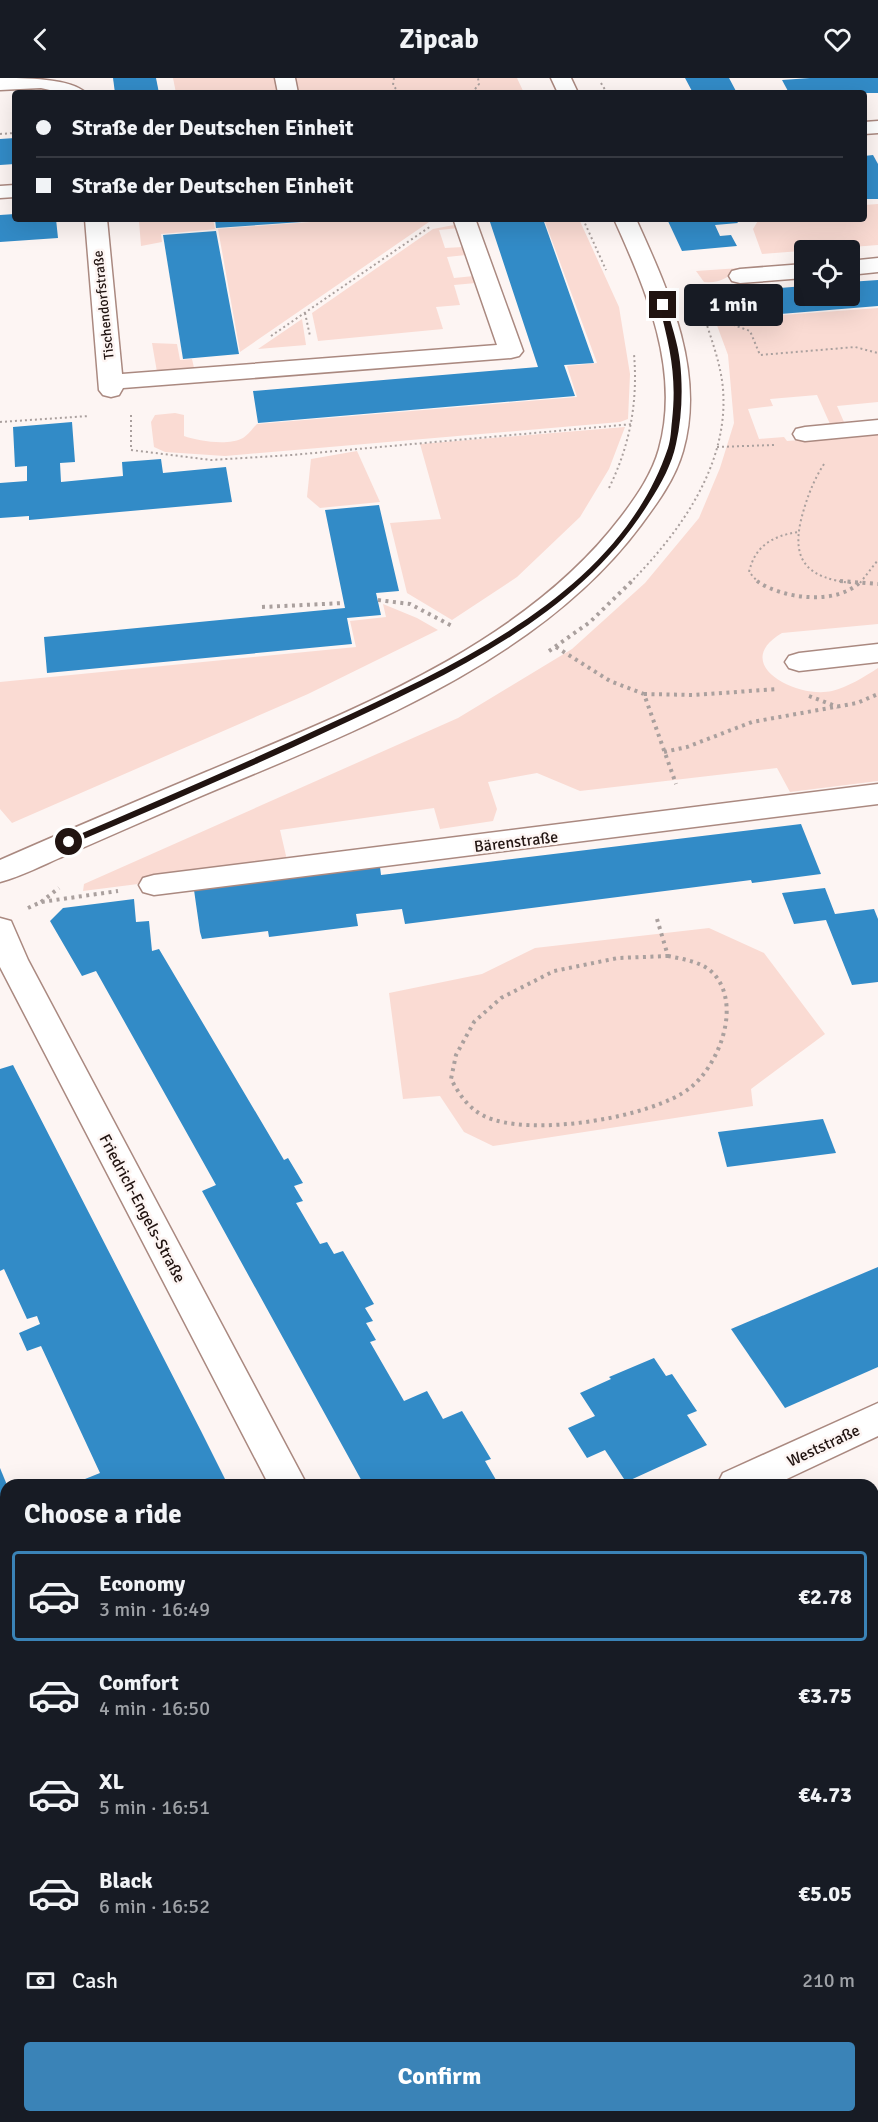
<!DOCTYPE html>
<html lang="en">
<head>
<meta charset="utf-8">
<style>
  body { margin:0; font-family:Signika,sans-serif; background:#20242c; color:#f1f3f6; height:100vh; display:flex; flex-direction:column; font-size:22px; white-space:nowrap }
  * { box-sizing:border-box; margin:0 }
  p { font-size:20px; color:#9ea1a6 }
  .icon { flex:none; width:33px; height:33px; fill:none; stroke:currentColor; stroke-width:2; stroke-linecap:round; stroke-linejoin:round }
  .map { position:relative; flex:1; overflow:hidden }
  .side { position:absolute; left:0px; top:1401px; width:879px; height:644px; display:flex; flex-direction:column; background:#171b24; border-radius:18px 18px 0 0; box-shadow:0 6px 24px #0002 }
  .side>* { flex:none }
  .guide { position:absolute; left:12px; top:12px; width:855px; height:132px; border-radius:6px; box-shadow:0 6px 24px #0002; display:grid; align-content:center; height:132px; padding:0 24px; background:#171b24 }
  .fabs { position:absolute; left:794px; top:162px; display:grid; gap:12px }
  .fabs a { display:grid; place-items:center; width:66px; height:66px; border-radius:6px; background:#171b24; box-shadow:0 6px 24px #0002; font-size:30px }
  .end { position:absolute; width:27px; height:27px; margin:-14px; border:8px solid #211411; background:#fff; box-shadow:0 0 0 3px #fff }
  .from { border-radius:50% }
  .bubble { position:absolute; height:42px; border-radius:6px; background:#171b24; box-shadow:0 6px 24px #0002; font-size:20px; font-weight:700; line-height:42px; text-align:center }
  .guide b { display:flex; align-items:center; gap:21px; height:57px; font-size:22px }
  .guide b+b { border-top:2px solid #363941 }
  .guide i { width:15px; height:15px; background:#f1f3f6 }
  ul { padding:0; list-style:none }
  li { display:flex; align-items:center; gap:18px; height:90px; margin:0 12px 9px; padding:0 12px; border:3px solid transparent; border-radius:6px }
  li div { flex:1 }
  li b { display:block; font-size:22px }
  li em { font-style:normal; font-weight:700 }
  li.selected { border-color:#3a83b7 }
  li>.icon { width:54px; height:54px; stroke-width:1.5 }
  h2 { padding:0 24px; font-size:27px; line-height:72px }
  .pay { display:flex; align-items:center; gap:15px; height:66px; padding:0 24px; font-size:22px }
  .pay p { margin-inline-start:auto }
  .cta { display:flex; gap:12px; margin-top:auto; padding:12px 24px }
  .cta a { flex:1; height:69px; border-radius:6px; background:#3a83b7; color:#fff; font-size:24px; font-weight:700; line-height:69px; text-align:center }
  header { display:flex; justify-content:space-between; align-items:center; height:78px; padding:0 24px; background:#171b24; font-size:27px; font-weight:700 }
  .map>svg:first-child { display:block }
  .green { fill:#fadbd3 }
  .building { fill:#328bc7 }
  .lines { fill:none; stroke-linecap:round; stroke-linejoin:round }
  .minor-casing { stroke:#aa8980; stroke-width:3 }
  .path-far1 { stroke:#aaa09e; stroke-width:2; stroke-dasharray:2 3; stroke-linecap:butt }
  .path { stroke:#aaa09e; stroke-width:4; stroke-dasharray:3 4.5; stroke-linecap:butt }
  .minor { fill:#fff; fill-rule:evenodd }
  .route { fill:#211411 }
  .labels { text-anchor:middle; stroke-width:5; stroke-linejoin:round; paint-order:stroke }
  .far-street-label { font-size:14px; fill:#211411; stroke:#fdf5f3 }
  .street-label { font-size:16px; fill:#211411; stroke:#fdf5f3 }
</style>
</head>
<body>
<header><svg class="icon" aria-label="back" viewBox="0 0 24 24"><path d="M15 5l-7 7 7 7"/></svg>Zipcab<svg class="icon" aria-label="heart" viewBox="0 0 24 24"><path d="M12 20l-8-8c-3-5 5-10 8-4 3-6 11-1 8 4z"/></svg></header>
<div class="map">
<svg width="878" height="2044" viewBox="0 0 878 2044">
  <rect width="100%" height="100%" fill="#fdf5f3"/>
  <g class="green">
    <polygon points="173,0 517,0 524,15 176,15"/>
    <polygon points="878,126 878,167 762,176 753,151 759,141 864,141 864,127"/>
    <polygon points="157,141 213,141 215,151 351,141 463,141 429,144 240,274 218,151 161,156 162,164 141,168 139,143"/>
    <path d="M544 141H579L619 229 630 296 628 341 620 344 225 378 165 374 154 369 151 344 155 337 175 335 184 337V358C198 363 228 368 243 360 248 357 253 350 257 346L577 319 567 288 597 285Z"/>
    <polygon points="459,146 459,150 439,152 445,170 463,169 466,177 447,179 454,200 474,198 476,205 454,207 460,227 436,229 443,251 318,263 312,235 433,151"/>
    <path d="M740 190C728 199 719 206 704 204L696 193Z"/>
    <path d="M878 230V324L837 328 844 344 830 346 817 317 770 321 773 328 748 331 759 361 784 359 787 363 878 356V546L782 555C729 586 797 621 832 613 848 609 864 599 878 590V703L790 714 777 690 580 713 537 695 488 704 497 731 493 743 440 751 434 730 280 752 287 782 146 805 83 813 84 806 458 640 572 571 645 505 699 440 720 390 734 345 728 277 715 242Z"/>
    <polygon points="302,241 306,267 258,271"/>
    <polygon points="152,265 177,266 180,282 192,281 195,294 157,294"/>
    <polygon points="625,349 609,391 580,439 517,499 452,542 407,515 390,445 441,441 420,366"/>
    <polygon points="357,373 380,424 320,430 307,419 311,381"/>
    <polygon points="383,526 417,540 438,552 308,616 12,745 0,731 0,604 356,569 350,543 386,539"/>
    <polygon points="709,850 764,875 825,956 751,1011 753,1028 493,1068 464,1054 440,1018 403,1021 389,915 482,896 535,870"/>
  </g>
  <g class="building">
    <polygon points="113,0 156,0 159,15 115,15"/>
    <polygon points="685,0 729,0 737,15 693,15"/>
    <polygon points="810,0 878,0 878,15 789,15 782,2"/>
    <polygon points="15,60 15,86 0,87 0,61"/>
    <polygon points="873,77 878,86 878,121 864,121 864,78"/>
    <polygon points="15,136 15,141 56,141 58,160 0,164 0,137"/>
    <polygon points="215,141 316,141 316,143 216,150"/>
    <polygon points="489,141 543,141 594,285 564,287 575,318 258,345 253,313 538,289"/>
    <polygon points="667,141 735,141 738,145 715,147 720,158 731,157 737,168 682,173"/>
    <polygon points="216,153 239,276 183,281 163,157"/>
    <polygon points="878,202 878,228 733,240 721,215 804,208 804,218 849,218 849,204"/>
    <polygon points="72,344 75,384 60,385 61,404 123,398 122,384 161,381 163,395 226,389 232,424 29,442 29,438 0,440 0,405 27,403 27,388 15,389 13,349"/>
    <polygon points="379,427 399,513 376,515 381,537 347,540 352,566 47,595 44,559 345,530 325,432"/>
    <polygon points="801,746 821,796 752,805 751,802 405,846 402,831 356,836 358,848 269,859 268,853 202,861 200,854 194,812 380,789 381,797"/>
    <polygon points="825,810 835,836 874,831 878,841 878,904 852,907 826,842 794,846 782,815"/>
    <polygon points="134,821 136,844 149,843 152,873 159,871 284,1082 288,1080 303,1105 294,1108 303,1123 296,1125 320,1166 327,1164 334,1176 343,1173 374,1226 365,1230 373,1243 366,1245 376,1262 370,1264 404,1323 427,1313 443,1341 462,1333 491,1381 485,1383 499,1407 364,1407 202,1113 216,1107 96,893 82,898 50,843 63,830"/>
    <polygon points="13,987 201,1353 228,1407 88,1407 85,1401 100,1395 41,1268 27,1273 19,1255 40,1246 37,1238 27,1241 4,1191 0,1193 0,991"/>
    <polygon points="823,1041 836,1075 727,1089 718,1054"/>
    <polygon points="878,1189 878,1289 785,1330 731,1251"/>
    <polygon points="654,1280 666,1298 672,1296 697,1333 687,1337 707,1367 626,1404 605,1372 587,1380 568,1350 595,1338 580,1315 611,1301 609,1299"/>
    <polygon points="0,1390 7,1407 6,1437 0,1439"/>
    <polygon points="6,1455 6,1506 0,1509 0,1458"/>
    <polygon points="873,1476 878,1483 878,1511 873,1513"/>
    <polygon points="873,1540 878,1548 878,1580 873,1583"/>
    <polygon points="878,1789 878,1868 873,1870 873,1792"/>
    <polygon points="6,1806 6,1965 0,1968 0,1809"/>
    <polygon points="139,2038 189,2038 178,2044 141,2044"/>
  </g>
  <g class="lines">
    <g class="minor-casing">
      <g id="minor">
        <path d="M0 0C25 0 70 0 86 15H63L41 10 0 12Z"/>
        <polygon points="275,0 295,0 298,15 278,15"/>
        <polygon points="551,0 571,0 578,15 558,15"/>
        <polygon points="878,43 878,55 864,56 864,44"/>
        <polygon points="15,107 15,119 0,120 0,108"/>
        <polygon points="85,141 107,141 122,296 497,267 454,143 455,141 475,141 476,143 523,273 519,278 511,280 123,310 119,317 111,319 103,317 99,312"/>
        <path d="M614 141H636C668 212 706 293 683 373 675 401 658 424 641 447 533 592 338 659 178 728 140 745 102 761 64 778 43 787 22 798 0 804V782C68 752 137 723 206 694 351 633 523 568 621 439 637 418 652 396 659 371 681 292 646 212 614 141Z"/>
        <polygon points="878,180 878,194 849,197 849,183"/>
        <polygon points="804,186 804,200 740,205 732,203 729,198 732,193 740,191"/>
        <polygon points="878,342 878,356 805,363 796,361 793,356 796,351 805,349"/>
        <polygon points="878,566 878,584 799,593 789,590 785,584 789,578 799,575"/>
        <polygon points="878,706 878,726 154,817 143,814 139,807 143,800 154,797"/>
        <polygon points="0,840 11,843 28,882 307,1407 269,1407 0,889"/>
        <polygon points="878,1325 878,1358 774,1407 717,1407 723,1395"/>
        <polygon points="6,1718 6,1759 0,1761 0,1720"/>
      </g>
    </g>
    <g class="path-far1">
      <polyline points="394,0 393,7 399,15"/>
      <polyline points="601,5 607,15"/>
      <polyline points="472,15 479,6 478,0"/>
      <polyline points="0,56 15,55"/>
      <polyline points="583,141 606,192"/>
      <polyline points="693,210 710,208"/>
      <polyline points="722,225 731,246 750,253 760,277 855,269 878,275"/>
      <polyline points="305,235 310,258"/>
      <polyline points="271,258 431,148"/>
      <polyline points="131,337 131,372 211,382 292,377 633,346"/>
      <polyline points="0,344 89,338"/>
      <polyline points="717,369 774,367"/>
      <path d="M824 386C813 403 806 422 801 442 791 485 810 500 851 505"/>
      <path d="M609 410C630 367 638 324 634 276"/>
      <path d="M630 505C680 454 729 387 723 311 721 288 713 266 706 244"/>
      <path d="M759 505 749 494C755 468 772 458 798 454"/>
      <polyline points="860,505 878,482"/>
    </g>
    <g class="path">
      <path d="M757 503C782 521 838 528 861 503"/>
      <polyline points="840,503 878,506"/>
      <polyline points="378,522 410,526 454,549"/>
      <polyline points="262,529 344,525"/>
      <polyline points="556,569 610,603 644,616 676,706"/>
      <polyline points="549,573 590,544 632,503"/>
      <polyline points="644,616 694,617 778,611"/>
      <polyline points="809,618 838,629"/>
      <polyline points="664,674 687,669 752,644 857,625 878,616"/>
      <polyline points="41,824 59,810"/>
      <polyline points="28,830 41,824 118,813"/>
      <polyline points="657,841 668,878"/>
      <path d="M668 878C683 881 703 884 714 896 742 928 719 987 690 1010 652 1040 528 1060 484 1038 468 1030 459 1016 451 1001L456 977 474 944 501 920 554 893 618 880Z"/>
    </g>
    <use href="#minor" class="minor"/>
  </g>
  <path class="route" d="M663 225 666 227C671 246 678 265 680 284 683 310 682 340 676 366 672 386 661 406 650 423 579 539 448 597 330 652 245 692 158 729 72 766H66V762C155 724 244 686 331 645 459 585 619 515 668 370 671 361 671 351 672 343 677 298 670 270 659 227Z"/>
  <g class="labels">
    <g class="far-street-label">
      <text transform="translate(103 227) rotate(-96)" y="5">Tischendorfstraße</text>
    </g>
    <g class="street-label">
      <text transform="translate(516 763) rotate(-7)" y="6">Bärenstraße</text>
      <text transform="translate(143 1130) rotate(62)" y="6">Friedrich-Engels-Straße</text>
      <text transform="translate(823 1367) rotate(-25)" y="6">Weststraße</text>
    </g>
  </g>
</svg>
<div class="fabs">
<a><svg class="icon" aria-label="locate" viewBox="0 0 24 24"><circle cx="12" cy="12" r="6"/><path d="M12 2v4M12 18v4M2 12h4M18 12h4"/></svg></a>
</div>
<i class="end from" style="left:69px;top:764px"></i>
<i class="end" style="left:663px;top:227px"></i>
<div class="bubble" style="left:684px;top:206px;width:99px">1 min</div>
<div class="guide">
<b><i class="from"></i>Straße der Deutschen Einheit</b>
<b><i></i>Straße der Deutschen Einheit</b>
</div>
<section class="side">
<h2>Choose a ride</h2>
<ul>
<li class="selected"><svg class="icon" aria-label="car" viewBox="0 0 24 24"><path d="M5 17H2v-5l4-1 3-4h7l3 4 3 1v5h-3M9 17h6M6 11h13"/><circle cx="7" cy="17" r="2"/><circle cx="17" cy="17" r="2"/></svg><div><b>Economy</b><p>3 min · 16:49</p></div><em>€2.78</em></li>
<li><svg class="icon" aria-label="car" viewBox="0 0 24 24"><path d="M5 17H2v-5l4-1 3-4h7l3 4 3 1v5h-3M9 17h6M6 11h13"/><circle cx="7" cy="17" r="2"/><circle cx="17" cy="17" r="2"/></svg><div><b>Comfort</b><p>4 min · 16:50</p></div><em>€3.75</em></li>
<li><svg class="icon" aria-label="car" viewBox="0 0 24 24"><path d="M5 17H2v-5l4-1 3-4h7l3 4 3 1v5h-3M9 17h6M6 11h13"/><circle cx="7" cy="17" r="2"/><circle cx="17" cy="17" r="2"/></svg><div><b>XL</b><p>5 min · 16:51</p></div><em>€4.73</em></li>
<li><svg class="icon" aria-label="car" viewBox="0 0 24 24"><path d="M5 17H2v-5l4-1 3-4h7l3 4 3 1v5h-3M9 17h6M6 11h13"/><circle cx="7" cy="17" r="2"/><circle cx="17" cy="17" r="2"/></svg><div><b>Black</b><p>6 min · 16:52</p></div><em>€5.05</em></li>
</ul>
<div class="pay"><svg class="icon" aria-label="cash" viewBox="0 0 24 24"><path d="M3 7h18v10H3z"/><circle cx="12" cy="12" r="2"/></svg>Cash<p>210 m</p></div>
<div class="cta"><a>Confirm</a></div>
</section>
</div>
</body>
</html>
